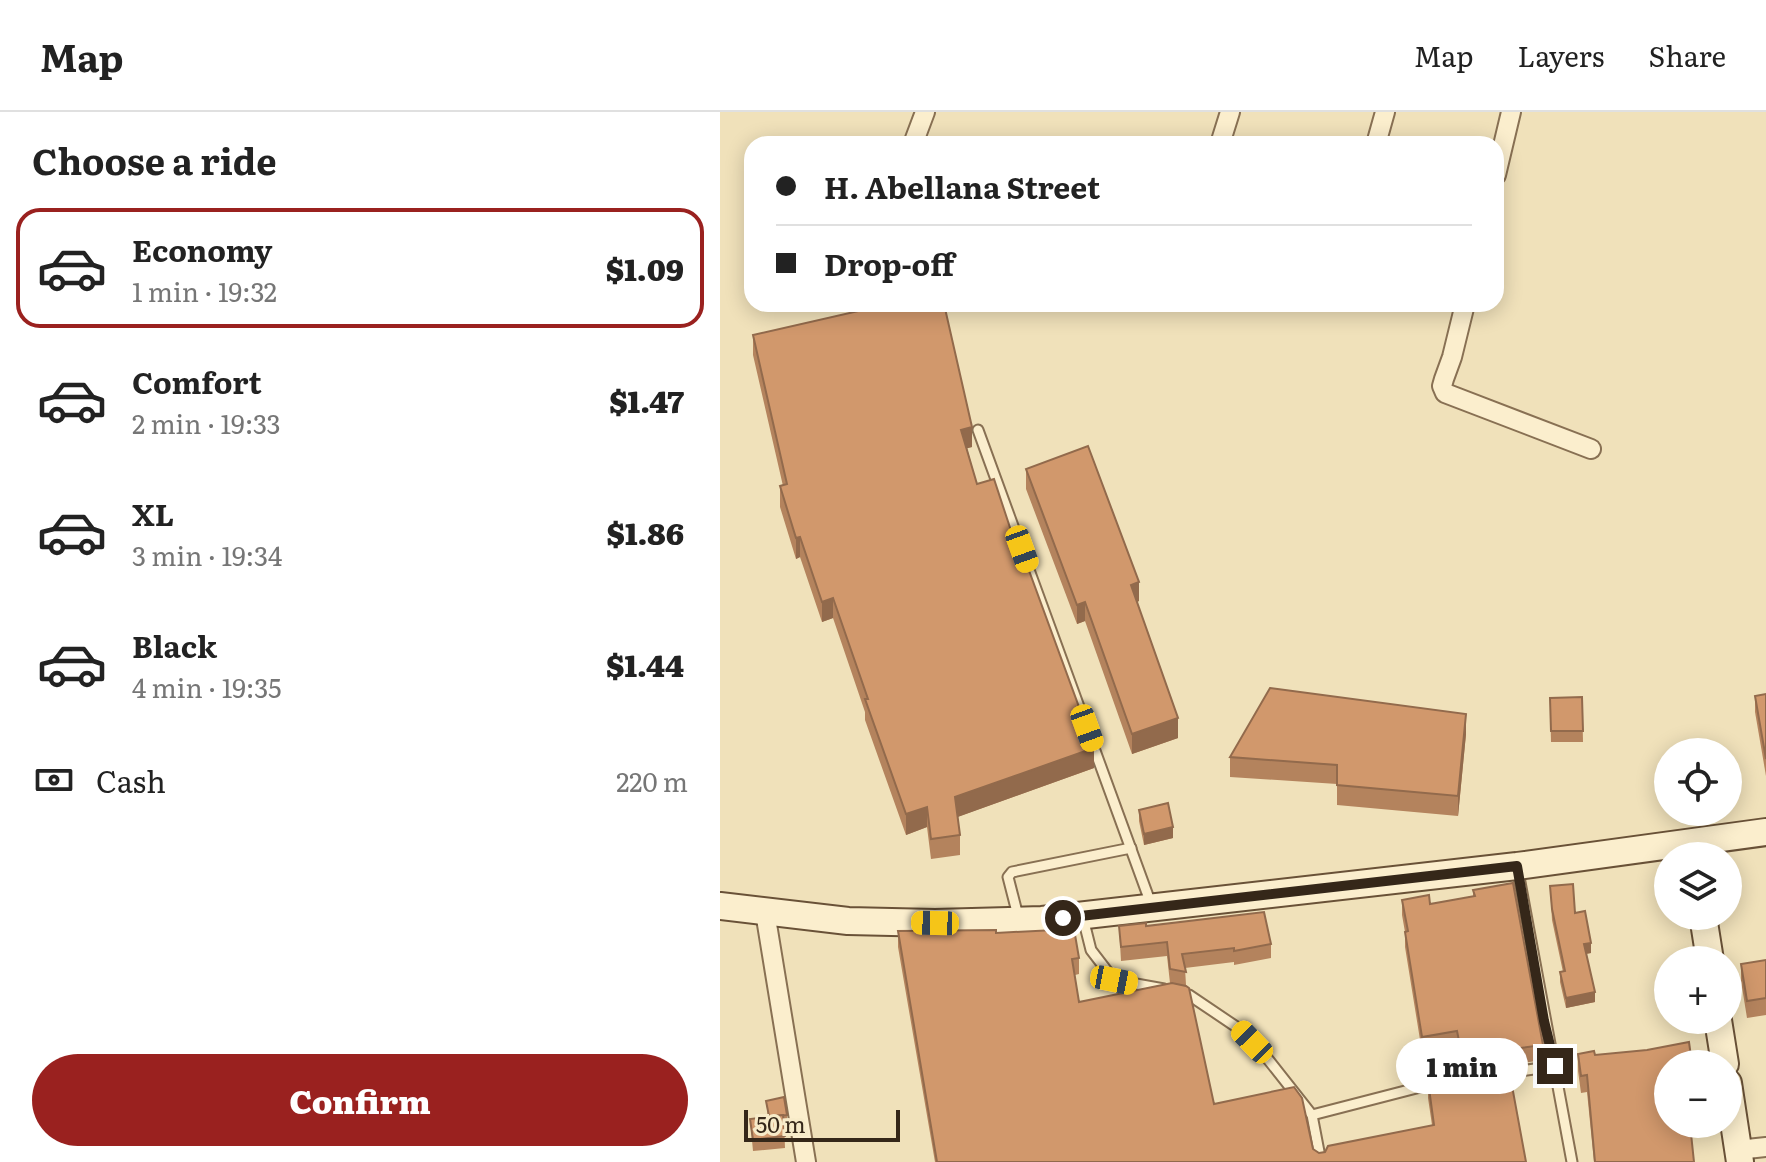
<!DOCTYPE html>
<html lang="en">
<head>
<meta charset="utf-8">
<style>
  body { margin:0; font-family:Literata,serif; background:#f6f6f6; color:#222; height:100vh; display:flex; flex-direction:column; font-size:30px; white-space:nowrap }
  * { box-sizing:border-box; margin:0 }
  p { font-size:26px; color:#767676 }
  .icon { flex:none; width:44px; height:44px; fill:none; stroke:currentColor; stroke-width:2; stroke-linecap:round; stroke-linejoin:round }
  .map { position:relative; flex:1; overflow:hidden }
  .drawer { display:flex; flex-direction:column; background:#fff; width:720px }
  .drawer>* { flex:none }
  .guide { position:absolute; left:24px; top:24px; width:760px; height:176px; border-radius:24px; box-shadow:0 4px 20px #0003; display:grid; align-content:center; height:176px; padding:0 32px; background:#fff }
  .tools { position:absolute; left:934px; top:626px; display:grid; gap:16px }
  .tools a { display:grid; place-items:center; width:88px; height:88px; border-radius:50%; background:#fff; box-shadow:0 4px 20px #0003; font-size:40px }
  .scale { position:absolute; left:24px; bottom:20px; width:156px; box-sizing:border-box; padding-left:8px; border:4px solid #352719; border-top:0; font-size:22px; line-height:28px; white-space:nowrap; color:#352719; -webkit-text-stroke:6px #f7ebc9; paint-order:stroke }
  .end { position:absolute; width:36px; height:36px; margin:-18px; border:10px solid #352719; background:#fff; box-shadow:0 0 0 4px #fff }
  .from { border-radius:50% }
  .bubble { position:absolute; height:56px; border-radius:28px; background:#fff; box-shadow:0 4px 20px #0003; font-size:26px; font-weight:800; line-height:56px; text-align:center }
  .car { position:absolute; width:24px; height:48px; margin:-24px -12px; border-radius:10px; box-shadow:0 0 6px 2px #0007; background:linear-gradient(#f5c518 24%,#345 0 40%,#f5c518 0 76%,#345 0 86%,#f5c518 0) }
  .guide b { display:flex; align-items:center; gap:28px; height:76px; font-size:30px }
  .guide b+b { border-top:2px solid #e0e0e0 }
  .guide i { width:20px; height:20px; background:#222 }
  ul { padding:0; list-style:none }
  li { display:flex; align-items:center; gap:24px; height:120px; margin:0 16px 12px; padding:0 16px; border:4px solid transparent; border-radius:24px }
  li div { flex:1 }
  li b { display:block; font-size:30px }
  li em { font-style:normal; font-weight:800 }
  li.on { border-color:#9a211f }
  li>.icon { width:72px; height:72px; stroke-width:1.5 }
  h2 { padding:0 32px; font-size:36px; line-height:96px }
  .pay { display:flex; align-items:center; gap:20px; height:88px; padding:0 32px; font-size:30px }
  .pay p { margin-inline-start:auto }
  .cta { display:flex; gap:16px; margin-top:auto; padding:16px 32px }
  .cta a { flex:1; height:92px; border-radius:48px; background:#9a211f; color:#fff; font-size:32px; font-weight:800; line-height:92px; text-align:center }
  header { display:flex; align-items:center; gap:48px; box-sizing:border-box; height:112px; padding:0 40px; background:#fff; border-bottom:2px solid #e0e0e0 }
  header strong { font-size:38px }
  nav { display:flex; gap:44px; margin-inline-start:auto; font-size:28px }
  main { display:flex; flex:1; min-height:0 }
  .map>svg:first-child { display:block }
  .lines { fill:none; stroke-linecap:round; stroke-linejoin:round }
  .lane-casing { stroke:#887053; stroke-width:13 }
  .street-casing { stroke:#887053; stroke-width:22 }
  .secondary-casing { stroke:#695137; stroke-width:30 }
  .lane { stroke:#fbeecd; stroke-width:9 }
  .street { stroke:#fbeecd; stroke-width:18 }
  .secondary { stroke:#fbeecd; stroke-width:26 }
  .wall { fill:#b4835d }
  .shaded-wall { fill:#926a4c }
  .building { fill:#d1986c; stroke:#926a4c; stroke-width:2 }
  .route { stroke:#352719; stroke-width:10 }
</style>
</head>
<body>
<header>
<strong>Map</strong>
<nav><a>Map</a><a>Layers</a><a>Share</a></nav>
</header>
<main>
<section class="drawer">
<h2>Choose a ride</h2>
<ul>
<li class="on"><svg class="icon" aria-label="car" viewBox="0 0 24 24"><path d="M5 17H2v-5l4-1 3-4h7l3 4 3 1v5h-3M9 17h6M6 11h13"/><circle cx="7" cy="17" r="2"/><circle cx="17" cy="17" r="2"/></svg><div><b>Economy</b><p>1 min · 19:32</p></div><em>$1.09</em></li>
<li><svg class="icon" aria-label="car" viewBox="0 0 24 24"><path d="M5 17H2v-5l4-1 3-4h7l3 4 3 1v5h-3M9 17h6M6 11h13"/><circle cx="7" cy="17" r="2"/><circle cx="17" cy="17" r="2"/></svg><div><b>Comfort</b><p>2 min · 19:33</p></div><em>$1.47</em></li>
<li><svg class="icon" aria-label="car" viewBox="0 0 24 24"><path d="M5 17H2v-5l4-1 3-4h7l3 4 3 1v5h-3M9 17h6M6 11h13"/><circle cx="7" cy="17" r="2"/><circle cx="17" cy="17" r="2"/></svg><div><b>XL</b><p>3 min · 19:34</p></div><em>$1.86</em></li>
<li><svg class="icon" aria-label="car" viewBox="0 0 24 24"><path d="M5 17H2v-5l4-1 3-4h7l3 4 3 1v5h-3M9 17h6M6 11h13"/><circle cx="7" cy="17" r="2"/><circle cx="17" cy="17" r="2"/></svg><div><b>Black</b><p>4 min · 19:35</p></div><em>$1.44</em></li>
</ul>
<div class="pay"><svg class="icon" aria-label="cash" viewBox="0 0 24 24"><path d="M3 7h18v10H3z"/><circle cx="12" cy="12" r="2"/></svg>Cash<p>220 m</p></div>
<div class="cta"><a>Confirm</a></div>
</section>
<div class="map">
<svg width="1046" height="1050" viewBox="0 0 1046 1050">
  <rect width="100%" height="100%" fill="#f0e1ba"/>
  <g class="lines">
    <g class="lane-casing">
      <g id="lane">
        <polyline points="258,318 431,792"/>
        <polyline points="797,754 852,1050"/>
        <polyline points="298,804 288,765 292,760 411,736"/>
        <polyline points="363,806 371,838 394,868 444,877"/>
        <polyline points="462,881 469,883 521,918 543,941 592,1003 601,1050"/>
        <polyline points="779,962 835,954"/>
        <polyline points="592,1003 716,971"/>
      </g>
    </g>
    <g class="street-casing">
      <g id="street">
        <polyline points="193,32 205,0"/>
        <polyline points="500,32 510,0"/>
        <polyline points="656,32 665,0"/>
        <polyline points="776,63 791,0"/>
        <polyline points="745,192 732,245 724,267 722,274 725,281 871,337"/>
        <polyline points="45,800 86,1050"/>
        <polyline points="1018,1038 1046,1035"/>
      </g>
    </g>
    <g class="secondary-casing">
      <g id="secondary">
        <polyline points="0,794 128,809 215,811 322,808 797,754 1046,720"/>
        <polyline points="983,804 990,848"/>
        <polyline points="998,908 1005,952"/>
        <polyline points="1008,971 1020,1050"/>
      </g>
    </g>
    <use href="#lane" class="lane"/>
    <use href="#street" class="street"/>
    <use href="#secondary" class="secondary"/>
  </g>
  <g class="wall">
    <polygon points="33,223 252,335 247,336 257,372 300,446 374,656 237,705 240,723 240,743 211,747 207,715 186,723 145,608 145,600 113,506 102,510 80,445 76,447 60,395 60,374 63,374 33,243"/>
    <polygon points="306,357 419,489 417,490 458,626 412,642 365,509 357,512 306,377"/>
    <polygon points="1046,582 1046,664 1035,600 1035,584"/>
    <polygon points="862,585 863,630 831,630 830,586"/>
    <polygon points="746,622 738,704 617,693 617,672 510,665 510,645"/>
    <polygon points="419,698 453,726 424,733 419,709"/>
    <polygon points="830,774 855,801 871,841 866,842 875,890 846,896 840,870 840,860 843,860 832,808"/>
    <polygon points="753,778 823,933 823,948 788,953 806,1050 215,1050 178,835 178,819 276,821 359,846 359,862 355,863 359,890 450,871 447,844 401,849 399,814 426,814 551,832 551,846 514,853 514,850 465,856 466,873 494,992 599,1041 712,1013 708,986 708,969 745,964 745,959 742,960 737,934 702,940 685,835 685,820 682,803 682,788 710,792 753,784"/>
    <polygon points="1046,848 1046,903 1027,906 1021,869 1021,852"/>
    <polygon points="858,942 948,952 974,1050 874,1050 867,980 861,981 858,959"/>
    <polygon points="46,989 67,1003 67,1009 64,1009 65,1036 33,1039 30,1007 48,1005"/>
  </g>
  <g class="shaded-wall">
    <polygon points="252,315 252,335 241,338 241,318"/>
    <polygon points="80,425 80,445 76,447 76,426"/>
    <polygon points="419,470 419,489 411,492 411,473"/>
    <polygon points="113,486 113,506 102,510 102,490"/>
    <polygon points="365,490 365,509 357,512 357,493"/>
    <polygon points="746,602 746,622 738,704 738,684"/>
    <polygon points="458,606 458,626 412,642 412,622"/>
    <polygon points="374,636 374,656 235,706 235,685"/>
    <polygon points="207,695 207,715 186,723 186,702"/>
    <polygon points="453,715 453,726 424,733 424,722"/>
    <polygon points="871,831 871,841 864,842 864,832"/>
    <polygon points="875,880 875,890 846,896 846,886"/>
  </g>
  <g class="building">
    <polygon points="169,192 224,192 252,315 241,318 257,372 274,367 300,446 304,445 374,636 235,685 240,723 211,727 207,695 186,702 145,587 148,587 113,486 102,490 80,425 76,426 60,374 67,372 33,223"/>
    <polygon points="368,334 419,470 411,473 458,606 412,622 365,490 357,493 306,357"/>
    <polygon points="550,576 746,602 738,684 617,673 617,653 510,645"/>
    <polygon points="1046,582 1046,647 1035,584"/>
    <polygon points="862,585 863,619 831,619 830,586"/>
    <polygon points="448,691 453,715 424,722 419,698"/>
    <polygon points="793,771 823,933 742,944 737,919 702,925 685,820 688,819 682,788 709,783 710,792 755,784 753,778"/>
    <polygon points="853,772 855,801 865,799 871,831 864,832 875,880 846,886 840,860 845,859 832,797 830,774"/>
    <polygon points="544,800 551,832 514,839 514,836 462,842 466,860 450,857 447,830 401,835 399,814 426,811 426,814"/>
    <polygon points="354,817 359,846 352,847 359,890 452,871 466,874 469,876 494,992 574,975 582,986 593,1037 599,1041 605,1040 608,1034 714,1013 708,969 746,964 745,958 788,952 806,1050 217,1050 178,819 276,818 276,821"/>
    <polygon points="1046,848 1046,886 1027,889 1021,852"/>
    <polygon points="969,930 972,952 948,952 948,1012 970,1012 974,1050 875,1050 867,963 861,964 858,942 874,939 875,943 927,938"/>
    <polygon points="64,985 67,1003 49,1004 46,989"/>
    <polygon points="63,1003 65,1024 33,1028 30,1007"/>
  </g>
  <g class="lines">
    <polyline class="route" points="343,806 797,754 824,909 835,954"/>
  </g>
</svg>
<div class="tools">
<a><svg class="icon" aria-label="locate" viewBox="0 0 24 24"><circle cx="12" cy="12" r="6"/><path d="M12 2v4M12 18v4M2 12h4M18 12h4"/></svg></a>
<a><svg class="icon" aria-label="layers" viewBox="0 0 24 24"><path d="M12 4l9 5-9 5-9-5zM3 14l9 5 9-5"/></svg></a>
<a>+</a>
<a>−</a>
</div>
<div class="scale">50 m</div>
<i class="end from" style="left:343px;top:806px"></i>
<i class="end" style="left:835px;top:954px"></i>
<div class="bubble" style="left:676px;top:926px;width:132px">1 min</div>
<i class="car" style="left:302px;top:437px;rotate:160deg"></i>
<i class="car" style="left:367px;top:616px;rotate:160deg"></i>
<i class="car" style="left:215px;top:811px;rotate:271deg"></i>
<i class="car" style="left:394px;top:868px;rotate:101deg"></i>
<i class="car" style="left:532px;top:930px;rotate:316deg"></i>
<div class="guide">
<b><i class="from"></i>H. Abellana Street</b>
<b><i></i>Drop-off</b>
</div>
</div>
</main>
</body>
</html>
